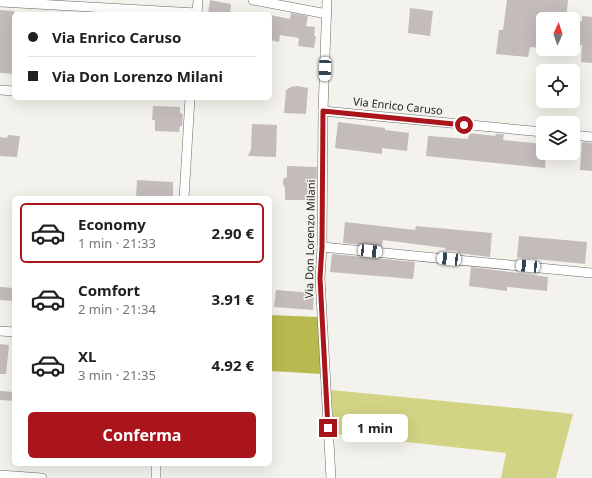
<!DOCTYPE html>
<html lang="it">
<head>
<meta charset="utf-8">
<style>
  body { margin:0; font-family:"Noto Sans",sans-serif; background:#f2f2f2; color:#202124; height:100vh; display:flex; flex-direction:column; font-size:15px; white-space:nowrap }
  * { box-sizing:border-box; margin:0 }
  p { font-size:13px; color:#757577 }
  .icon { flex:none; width:22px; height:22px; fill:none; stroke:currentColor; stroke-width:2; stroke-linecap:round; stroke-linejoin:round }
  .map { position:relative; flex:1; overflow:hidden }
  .details { position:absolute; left:12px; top:196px; width:260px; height:270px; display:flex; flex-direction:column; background:#fff; border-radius:6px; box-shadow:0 4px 16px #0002 }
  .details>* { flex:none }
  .banner { position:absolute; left:12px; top:12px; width:260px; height:88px; border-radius:6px; box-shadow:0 4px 16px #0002; display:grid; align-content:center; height:88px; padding:0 16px; background:#fff }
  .needle { width:26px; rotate:3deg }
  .controls { position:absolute; left:536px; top:12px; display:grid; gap:8px }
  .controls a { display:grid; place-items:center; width:44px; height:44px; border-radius:6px; background:#fff; box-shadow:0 4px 16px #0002; font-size:20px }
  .end { position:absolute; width:18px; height:18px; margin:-9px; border:5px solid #a9151a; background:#fff; box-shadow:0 0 0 2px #fff }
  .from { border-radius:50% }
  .bubble { position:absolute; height:28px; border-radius:6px; background:#fff; box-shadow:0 4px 16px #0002; font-size:13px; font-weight:700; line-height:28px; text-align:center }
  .car { position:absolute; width:12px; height:24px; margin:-12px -6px; border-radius:5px; box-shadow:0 0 3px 1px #0007; background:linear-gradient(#fff 24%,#345 0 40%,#fff 0 76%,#345 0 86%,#fff 0) }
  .banner b { display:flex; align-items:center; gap:14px; height:38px; font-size:15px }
  .banner b+b { border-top:1px solid #e0e0e0 }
  .banner i { width:10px; height:10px; background:#202124 }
  ul { padding:7px 0 0; list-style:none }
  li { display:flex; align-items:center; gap:12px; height:60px; margin:0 8px 6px; padding:0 8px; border:2px solid transparent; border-radius:6px }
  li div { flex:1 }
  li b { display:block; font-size:15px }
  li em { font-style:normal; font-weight:700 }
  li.current { border-color:#a9151a }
  li>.icon { width:36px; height:36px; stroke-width:1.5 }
  .cta { display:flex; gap:8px; margin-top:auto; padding:8px 16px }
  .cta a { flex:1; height:46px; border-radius:6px; background:#a9151a; color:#fff; font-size:16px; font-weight:700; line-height:46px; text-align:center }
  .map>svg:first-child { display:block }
  .green { fill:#d1d485 }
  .forest { fill:#b8ba50 }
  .building { fill:#c3bcba }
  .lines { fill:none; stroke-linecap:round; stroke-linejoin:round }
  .minor-casing { stroke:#6d6b66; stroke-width:10 }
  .minor { stroke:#fff; stroke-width:9 }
  .route { stroke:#a9151a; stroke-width:5 }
  .labels { text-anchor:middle; stroke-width:3.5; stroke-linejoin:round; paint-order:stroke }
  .street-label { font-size:11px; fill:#22211f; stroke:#f4f2ec }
</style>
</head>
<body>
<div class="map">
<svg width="592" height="478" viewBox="0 0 592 478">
  <rect width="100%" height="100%" fill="#f4f2ec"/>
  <polygon class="green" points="331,390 546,411 573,414 556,478 501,478 506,453 334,434"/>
  <polygon class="forest" points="270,315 318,317 322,374 270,371"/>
  <g class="building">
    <polygon points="210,0 231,4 230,14 208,14"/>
    <polygon points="507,0 568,0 566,19 543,19 543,48 530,47 528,57 496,54 499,30 503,30"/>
    <polygon points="410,8 433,11 430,36 408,33"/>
    <polygon points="0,10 14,11 14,74 0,73"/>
    <polygon points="291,13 308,16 306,26 315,27 314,36 316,36 314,48 298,46 299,38 280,35 279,42 270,40 270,15 290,19"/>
    <polygon points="582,16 592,17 592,63 581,62 582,45 573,44 573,21 582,21"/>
    <polygon points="298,86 308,88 306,114 284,113 286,90 291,87"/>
    <polygon points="153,106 180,107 180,113 183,114 182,126 180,126 179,132 155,131 155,120 152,120"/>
    <polygon points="338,122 385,128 385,130 409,133 407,151 382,148 382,154 335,148"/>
    <polygon points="252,124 277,125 276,157 248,156 251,149"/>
    <polygon points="469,133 495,136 496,134 504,134 503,140 543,144 543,153 546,153 545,168 426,156 428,136 468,139"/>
    <polygon points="8,135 20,136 17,157 0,156 0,137 7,138"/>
    <polygon points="582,142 592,143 592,171 580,170"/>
    <polygon points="287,166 317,167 316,200 285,200 285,188 283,184 283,179 287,177"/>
    <polygon points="137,180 173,182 173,198 136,198"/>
    <polygon points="345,222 415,230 416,226 492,233 490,257 457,253 458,251 445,250 446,248 383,240 382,247 343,243"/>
    <polygon points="519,236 587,242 585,264 517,257"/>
    <polygon points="332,254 415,262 413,279 330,272"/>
    <polygon points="471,267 548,277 547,291 507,287 507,291 469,286"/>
    <polygon points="0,287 14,288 14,301 0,300"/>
    <polygon points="276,290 314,293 313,310 274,307"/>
    <polygon points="0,344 9,345 6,374 0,374"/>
    <polygon points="0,391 14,392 14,401 0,400"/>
  </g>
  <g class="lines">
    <g class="minor-casing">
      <g id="minor">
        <polyline points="253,0 327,14"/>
        <polyline points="327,0 323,111 322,247 320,278 331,478"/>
        <polyline points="0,2 197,13"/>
        <polyline points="197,14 198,0"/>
        <polyline points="0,90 14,91"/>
        <polyline points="323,111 543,132"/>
        <polyline points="573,135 592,137"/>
        <polyline points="184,198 190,98"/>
        <polyline points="322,247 592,273"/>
        <polyline points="0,331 14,332"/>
        <polyline points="0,475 42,478"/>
        <polyline points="156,478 156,464"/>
      </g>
    </g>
    <use href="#minor" class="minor"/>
  </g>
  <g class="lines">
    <polyline class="route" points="328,428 320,278 322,247 323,111 464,125"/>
  </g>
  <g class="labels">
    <g class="street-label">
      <text transform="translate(398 106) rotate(6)" y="4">Via Enrico Caruso</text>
      <text transform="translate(310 239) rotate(-89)" y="4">Via Don Lorenzo Milani</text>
    </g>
  </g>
</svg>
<div class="controls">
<a><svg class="needle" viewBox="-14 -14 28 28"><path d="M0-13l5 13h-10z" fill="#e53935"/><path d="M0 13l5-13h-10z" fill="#757577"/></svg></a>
<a><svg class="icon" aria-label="locate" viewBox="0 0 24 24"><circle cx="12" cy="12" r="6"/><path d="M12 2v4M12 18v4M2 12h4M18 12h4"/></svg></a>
<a><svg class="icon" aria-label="layers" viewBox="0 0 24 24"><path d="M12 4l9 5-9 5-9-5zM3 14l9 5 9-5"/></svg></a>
</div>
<i class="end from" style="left:464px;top:125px"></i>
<i class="end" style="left:328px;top:428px"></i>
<div class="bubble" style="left:342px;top:414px;width:66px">1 min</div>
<i class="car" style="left:325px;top:69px;rotate:182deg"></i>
<i class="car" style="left:370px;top:251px;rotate:96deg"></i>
<i class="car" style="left:449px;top:259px;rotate:276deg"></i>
<i class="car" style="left:528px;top:266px;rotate:275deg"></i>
<div class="banner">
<b><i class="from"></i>Via Enrico Caruso</b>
<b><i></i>Via Don Lorenzo Milani</b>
</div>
<section class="details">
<ul>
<li class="current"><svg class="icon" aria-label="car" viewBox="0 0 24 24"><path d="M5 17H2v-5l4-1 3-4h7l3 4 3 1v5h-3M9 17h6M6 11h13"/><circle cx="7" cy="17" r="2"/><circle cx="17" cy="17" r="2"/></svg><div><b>Economy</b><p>1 min · 21:33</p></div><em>2.90 €</em></li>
<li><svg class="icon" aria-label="car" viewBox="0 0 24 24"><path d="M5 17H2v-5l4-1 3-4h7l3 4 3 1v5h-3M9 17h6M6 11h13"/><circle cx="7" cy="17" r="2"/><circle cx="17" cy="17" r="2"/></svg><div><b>Comfort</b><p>2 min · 21:34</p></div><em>3.91 €</em></li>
<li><svg class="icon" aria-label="car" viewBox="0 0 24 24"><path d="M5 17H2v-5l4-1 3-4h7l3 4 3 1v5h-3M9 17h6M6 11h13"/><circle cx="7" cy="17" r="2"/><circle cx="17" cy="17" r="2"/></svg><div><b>XL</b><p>3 min · 21:35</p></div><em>4.92 €</em></li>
</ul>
<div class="cta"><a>Conferma</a></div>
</section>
</div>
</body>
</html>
